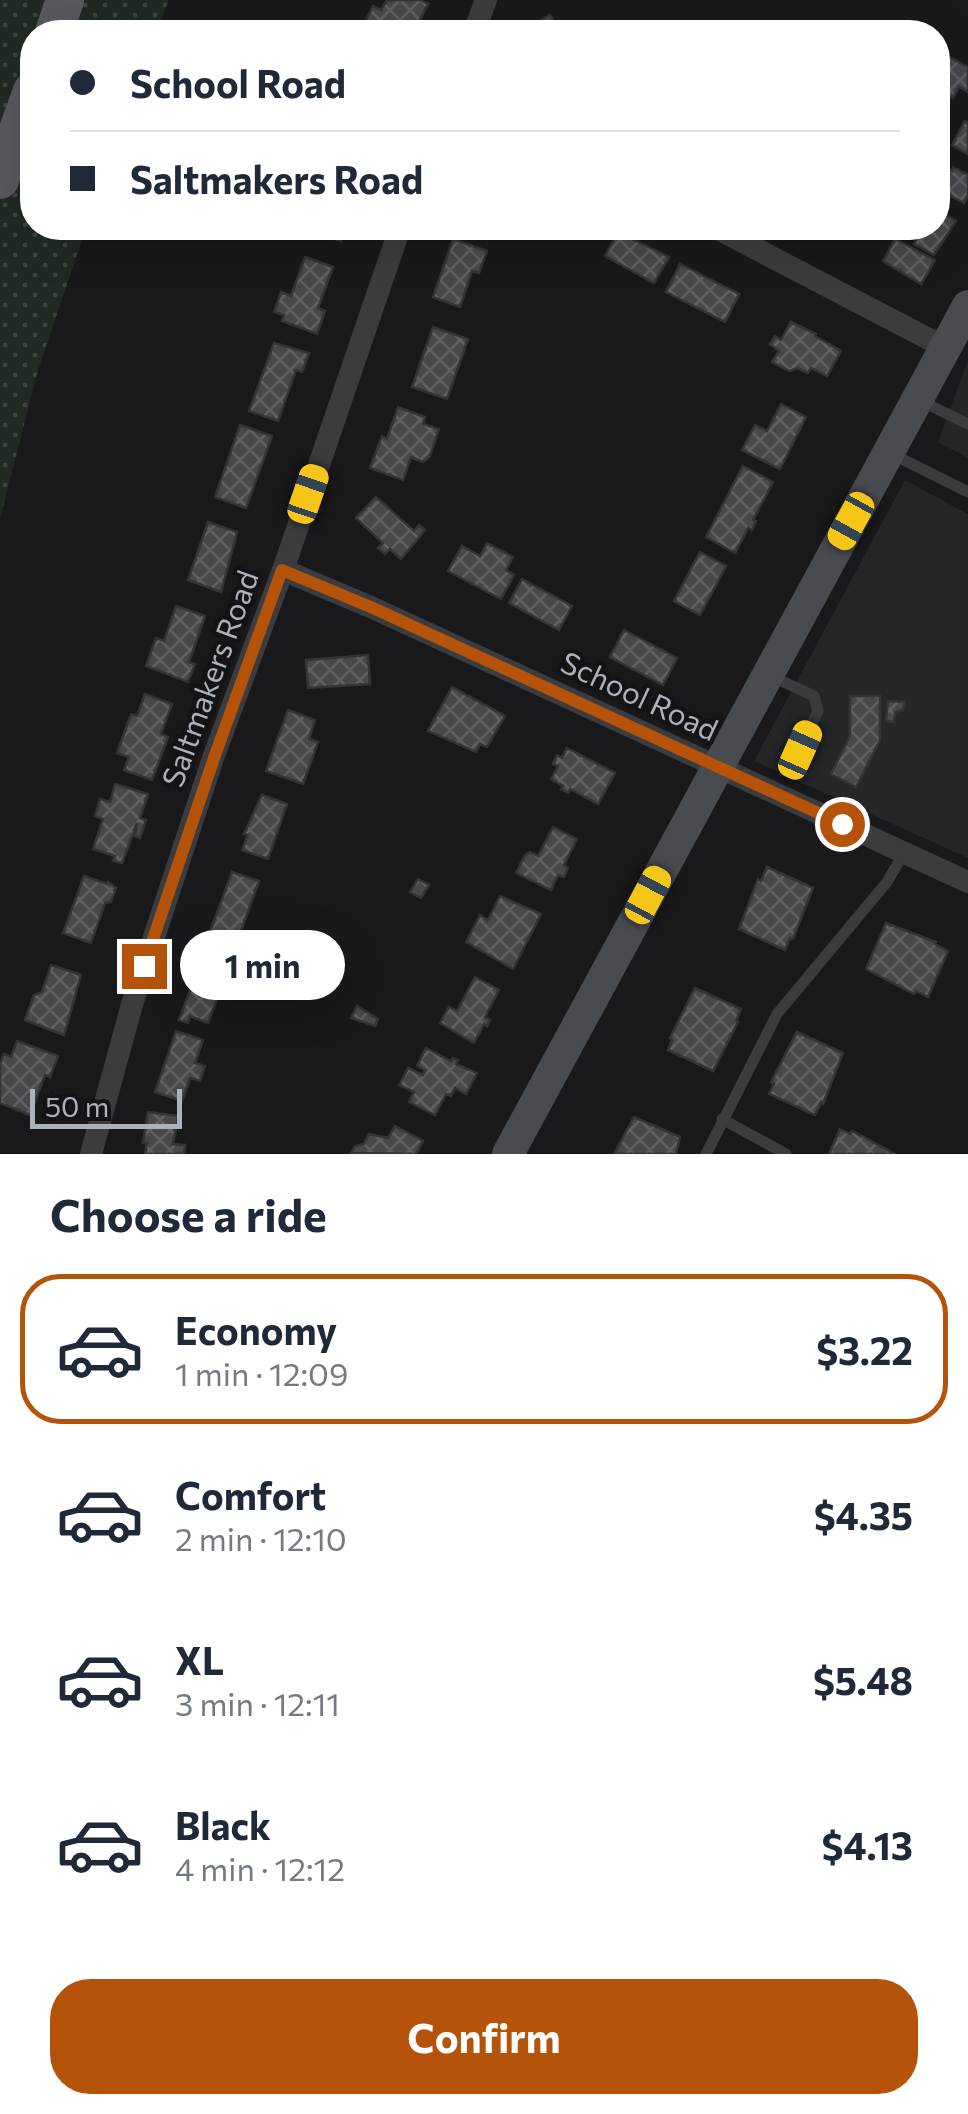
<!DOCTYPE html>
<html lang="en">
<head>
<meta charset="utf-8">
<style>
  body { margin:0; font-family:Commissioner,sans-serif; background:#f2f2f3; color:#1f2937; height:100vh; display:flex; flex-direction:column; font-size:38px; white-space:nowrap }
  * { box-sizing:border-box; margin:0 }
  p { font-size:32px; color:#747a83 }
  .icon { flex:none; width:55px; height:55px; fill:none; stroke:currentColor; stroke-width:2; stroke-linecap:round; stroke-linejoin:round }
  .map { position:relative; height:1154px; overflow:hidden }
  .details { display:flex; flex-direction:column; background:#fff; flex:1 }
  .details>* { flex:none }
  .hud { position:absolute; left:20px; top:20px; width:930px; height:220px; border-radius:40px; box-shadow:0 10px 40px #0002; display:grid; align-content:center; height:220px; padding:0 50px; background:#fff }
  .scale { position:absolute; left:30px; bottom:25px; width:152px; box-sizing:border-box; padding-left:10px; border:5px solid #acb2bb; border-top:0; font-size:28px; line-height:35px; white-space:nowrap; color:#acb2bb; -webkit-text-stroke:8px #141417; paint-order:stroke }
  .end { position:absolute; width:45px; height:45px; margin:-22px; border:12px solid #b45309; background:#fff; box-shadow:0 0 0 5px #fff }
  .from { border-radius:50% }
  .bubble { position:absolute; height:70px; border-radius:35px; background:#fff; box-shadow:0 10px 40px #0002; font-size:32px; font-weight:700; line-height:70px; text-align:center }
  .car { position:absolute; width:30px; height:60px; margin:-30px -15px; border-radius:12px; box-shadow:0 0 8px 2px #0007; background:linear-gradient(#f5c518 24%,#345 0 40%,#f5c518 0 76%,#345 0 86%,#f5c518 0) }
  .hud b { display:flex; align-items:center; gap:35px; height:95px; font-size:38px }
  .hud b+b { border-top:2px solid #e0e1e3 }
  .hud i { width:25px; height:25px; background:#1f2937 }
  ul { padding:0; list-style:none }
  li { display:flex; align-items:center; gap:30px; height:150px; margin:0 20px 15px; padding:0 30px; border:5px solid transparent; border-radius:40px }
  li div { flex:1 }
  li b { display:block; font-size:38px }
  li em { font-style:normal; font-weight:700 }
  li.on { border-color:#b45309 }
  li>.icon { width:90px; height:90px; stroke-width:1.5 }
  h2 { padding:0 50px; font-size:45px; line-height:120px }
  .button { display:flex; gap:20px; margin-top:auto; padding:20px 50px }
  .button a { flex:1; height:115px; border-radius:40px; background:#b45309; color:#fff; font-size:40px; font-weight:700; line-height:115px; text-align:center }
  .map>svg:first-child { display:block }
  .built { fill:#252628 }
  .park { fill:url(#park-dots) }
  .building { fill:url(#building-cross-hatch); stroke:#333437; stroke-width:2.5 }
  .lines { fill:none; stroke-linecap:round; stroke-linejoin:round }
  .service { stroke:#3a3c40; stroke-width:11 }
  .minor { stroke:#3a3c40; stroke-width:22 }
  .secondary { stroke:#484b50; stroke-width:32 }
  .primary { stroke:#57595f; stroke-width:38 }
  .route { stroke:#b45309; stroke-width:12 }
  .labels { text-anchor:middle; stroke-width:9; stroke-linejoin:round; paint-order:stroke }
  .street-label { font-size:30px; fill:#acb2bb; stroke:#141417 }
</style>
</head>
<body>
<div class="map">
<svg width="968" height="1154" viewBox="0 0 968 1154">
  <defs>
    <pattern id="park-dots" width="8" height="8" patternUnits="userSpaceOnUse" patternTransform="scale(2.5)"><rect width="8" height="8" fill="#212a22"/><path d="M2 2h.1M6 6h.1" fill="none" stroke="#3f4640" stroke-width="1.8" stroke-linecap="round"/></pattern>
    <pattern id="building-cross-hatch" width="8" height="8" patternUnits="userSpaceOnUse" patternTransform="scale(2.5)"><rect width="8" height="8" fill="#46484b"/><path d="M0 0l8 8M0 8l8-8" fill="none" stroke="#5e6063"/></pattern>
  </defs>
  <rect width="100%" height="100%" fill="#19191b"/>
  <g class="built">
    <polygon points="968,360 968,458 938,442"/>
    <polygon points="905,480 968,514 968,858 754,761"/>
  </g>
  <polygon class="park" points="0,0 169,0 155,32 32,32 32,228 86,228 38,370 0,519"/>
  <g class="building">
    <polygon points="387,0 420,0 428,4 417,25 410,22 404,32 369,32 374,24 366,20 373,6 381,10"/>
    <polygon points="550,15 560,32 527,32 525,30"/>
    <polygon points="938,51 968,67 968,92 959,87 953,98 938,90"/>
    <polygon points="965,121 968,123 968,154 952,145"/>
    <polygon points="953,167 968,175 968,195 964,203 938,189 946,168 952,171"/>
    <polygon points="938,210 956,221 934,255 914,244 921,231 914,228 938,228"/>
    <polygon points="312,228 346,228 341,241 311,231"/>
    <polygon points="618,232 669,257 654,283 605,256"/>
    <polygon points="453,239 487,251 479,273 472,271 460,307 433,297"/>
    <polygon points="895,239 935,260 921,284 883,261"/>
    <polygon points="305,257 333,267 318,308 325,311 317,334 282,321 284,315 274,312 281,292 291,296"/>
    <polygon points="680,264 739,294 725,322 666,292"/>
    <polygon points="791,322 816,334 815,336 841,351 827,376 811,368 808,373 797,368 790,371 772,362 779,351 770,344 775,336 781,340"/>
    <polygon points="433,327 468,339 447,399 412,387"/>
    <polygon points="274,343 309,353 302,372 296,370 278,421 249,411"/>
    <polygon points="781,404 806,417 780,469 742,450 755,425 767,431"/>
    <polygon points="398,407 425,417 423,424 439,429 430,456 423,462 411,457 403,480 370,468 382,436 387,439"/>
    <polygon points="240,425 272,436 246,508 215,497"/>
    <polygon points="743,466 773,482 753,520 756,521 752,530 748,528 735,553 706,537"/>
    <polygon points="376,497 414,531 419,525 425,530 401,559 390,549 385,554 378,548 383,543 356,518"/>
    <polygon points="208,522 237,532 221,592 188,580"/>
    <polygon points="487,543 513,557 506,570 514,575 501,599 448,571 462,546 480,556"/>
    <polygon points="700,552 726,566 700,615 674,601"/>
    <polygon points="522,579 572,606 559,630 509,603"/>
    <polygon points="176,606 205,616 189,662 195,664 188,682 146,666 156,638 164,641"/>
    <polygon points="624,630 677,658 663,685 610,657"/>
    <polygon points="368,655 370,684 308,688 306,660"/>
    <polygon points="452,687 505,716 487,747 480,744 476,752 428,731"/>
    <polygon points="145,694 172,704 161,734 168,737 152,780 124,770 129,757 117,753 131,714 137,716"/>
    <polygon points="850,696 880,696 880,740 856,787 831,774 850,736"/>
    <polygon points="888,701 904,702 903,710 895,712 894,722 886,721"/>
    <polygon points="288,710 315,720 309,739 318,742 303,784 266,771"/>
    <polygon points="567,748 615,773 598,804 570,789 568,793 561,789 563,786 551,779 558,766 553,764 557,755 562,758"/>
    <polygon points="115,784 148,794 140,818 146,820 140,838 135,836 137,823 122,863 113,861 115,856 93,849 103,819 95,816 100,799 110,802"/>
    <polygon points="262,795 287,804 268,859 242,850 248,835 244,834"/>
    <polygon points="553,827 577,839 564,865 568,868 564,877 558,875 551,890 516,873 525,855 530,852 538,856"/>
    <polygon points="767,867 813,888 793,939 790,938 785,950 739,929 758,879 761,881"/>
    <polygon points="232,872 259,881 237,942 210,932"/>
    <polygon points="84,876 107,884 108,882 116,888 111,902 105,903 91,943 63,933"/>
    <polygon points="418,879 429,885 421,898 410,892"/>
    <polygon points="500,896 541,914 513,969 466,942 480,915 488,920"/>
    <polygon points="886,923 936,942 935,944 948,951 928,997 916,991 914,994 866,969"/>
    <polygon points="205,950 231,959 228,968 244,974 238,991 222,985 208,1023 190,1016 188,1023 179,1020"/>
    <polygon points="51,965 81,975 64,1035 25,1020 34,995 42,992"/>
    <polygon points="475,977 499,990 485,1017 490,1020 487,1026 484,1024 474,1043 440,1023 449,1007 457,1011"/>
    <polygon points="695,988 741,1009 736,1021 738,1022 713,1071 668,1050 672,1040 670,1038"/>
    <polygon points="357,1006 378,1019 375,1026 351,1018"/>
    <polygon points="176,1031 203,1040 195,1063 205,1066 200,1081 190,1078 182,1101 155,1092"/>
    <polygon points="797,1032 843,1053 823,1104 821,1102 815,1115 769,1094 774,1084 771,1082"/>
    <polygon points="17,1041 58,1056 50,1077 45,1075 30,1115 0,1103 0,1064 4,1054 11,1057"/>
    <polygon points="426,1048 451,1061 453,1058 458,1060 456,1064 477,1073 466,1094 455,1088 451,1096 446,1094 435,1115 409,1102 414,1092 399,1085 408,1068 423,1075 425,1070 417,1066"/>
    <polygon points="148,1112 178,1116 173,1144 185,1145 184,1154 145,1154 147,1143 143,1143"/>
    <polygon points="634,1117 680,1137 676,1154 614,1154"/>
    <polygon points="395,1126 423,1141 416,1154 351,1153 355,1146 364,1144 369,1134 388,1138"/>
    <polygon points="840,1129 850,1134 852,1131 895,1154 829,1154"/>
  </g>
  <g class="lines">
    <g class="service">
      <polyline points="921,401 968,424"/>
      <polyline points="892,454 968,492"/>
      <polyline points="771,676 814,696 818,711 800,750"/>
      <polyline points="722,1119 786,1154"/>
      <polyline points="706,1154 777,1014 887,882 904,853"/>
    </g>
    <g class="minor">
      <polyline points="474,32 486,0"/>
      <polyline points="716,228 946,348"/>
      <polyline points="283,570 373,608 968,882"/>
      <polyline points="91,1154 133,1001 213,758 283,570 400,228"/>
    </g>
    <polyline class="secondary" points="508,1154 968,306"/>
    <g class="primary">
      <polyline points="54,32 65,0"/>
      <polyline points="0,180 32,91"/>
    </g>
  </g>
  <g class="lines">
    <polyline class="route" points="144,966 214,758 282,570 373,608 842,824"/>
  </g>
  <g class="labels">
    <g class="street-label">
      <text transform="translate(211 679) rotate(-70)" y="10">Saltmakers Road</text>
      <text transform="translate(639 697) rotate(25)" y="10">School Road</text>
    </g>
  </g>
</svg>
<div class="scale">50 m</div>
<i class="end from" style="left:842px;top:824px"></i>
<i class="end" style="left:144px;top:966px"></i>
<div class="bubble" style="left:180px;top:930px;width:165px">1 min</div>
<i class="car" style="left:308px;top:494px;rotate:19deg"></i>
<i class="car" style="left:851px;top:521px;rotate:209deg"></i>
<i class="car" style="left:800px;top:750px;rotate:24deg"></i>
<i class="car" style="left:648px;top:895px;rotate:28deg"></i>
<div class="hud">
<b><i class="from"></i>School Road</b>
<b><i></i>Saltmakers Road</b>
</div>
</div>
<section class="details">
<h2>Choose a ride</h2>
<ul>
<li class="on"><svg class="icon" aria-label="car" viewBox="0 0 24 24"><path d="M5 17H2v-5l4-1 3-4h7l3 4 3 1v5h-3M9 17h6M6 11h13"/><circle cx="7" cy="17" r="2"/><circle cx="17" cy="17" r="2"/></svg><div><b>Economy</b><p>1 min · 12:09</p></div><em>$3.22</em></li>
<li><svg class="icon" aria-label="car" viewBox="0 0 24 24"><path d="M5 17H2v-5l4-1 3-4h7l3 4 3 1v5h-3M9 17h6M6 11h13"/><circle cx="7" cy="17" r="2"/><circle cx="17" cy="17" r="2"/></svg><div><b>Comfort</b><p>2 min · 12:10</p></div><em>$4.35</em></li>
<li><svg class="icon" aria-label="car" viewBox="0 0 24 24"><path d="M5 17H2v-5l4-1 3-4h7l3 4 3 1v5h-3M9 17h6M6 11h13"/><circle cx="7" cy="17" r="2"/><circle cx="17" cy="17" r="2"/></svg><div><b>XL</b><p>3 min · 12:11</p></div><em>$5.48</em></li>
<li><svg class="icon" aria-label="car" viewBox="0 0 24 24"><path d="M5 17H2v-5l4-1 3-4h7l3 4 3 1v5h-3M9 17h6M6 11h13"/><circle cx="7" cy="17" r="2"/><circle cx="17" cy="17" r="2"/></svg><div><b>Black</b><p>4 min · 12:12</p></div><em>$4.13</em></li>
</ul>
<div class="button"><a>Confirm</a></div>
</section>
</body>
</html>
